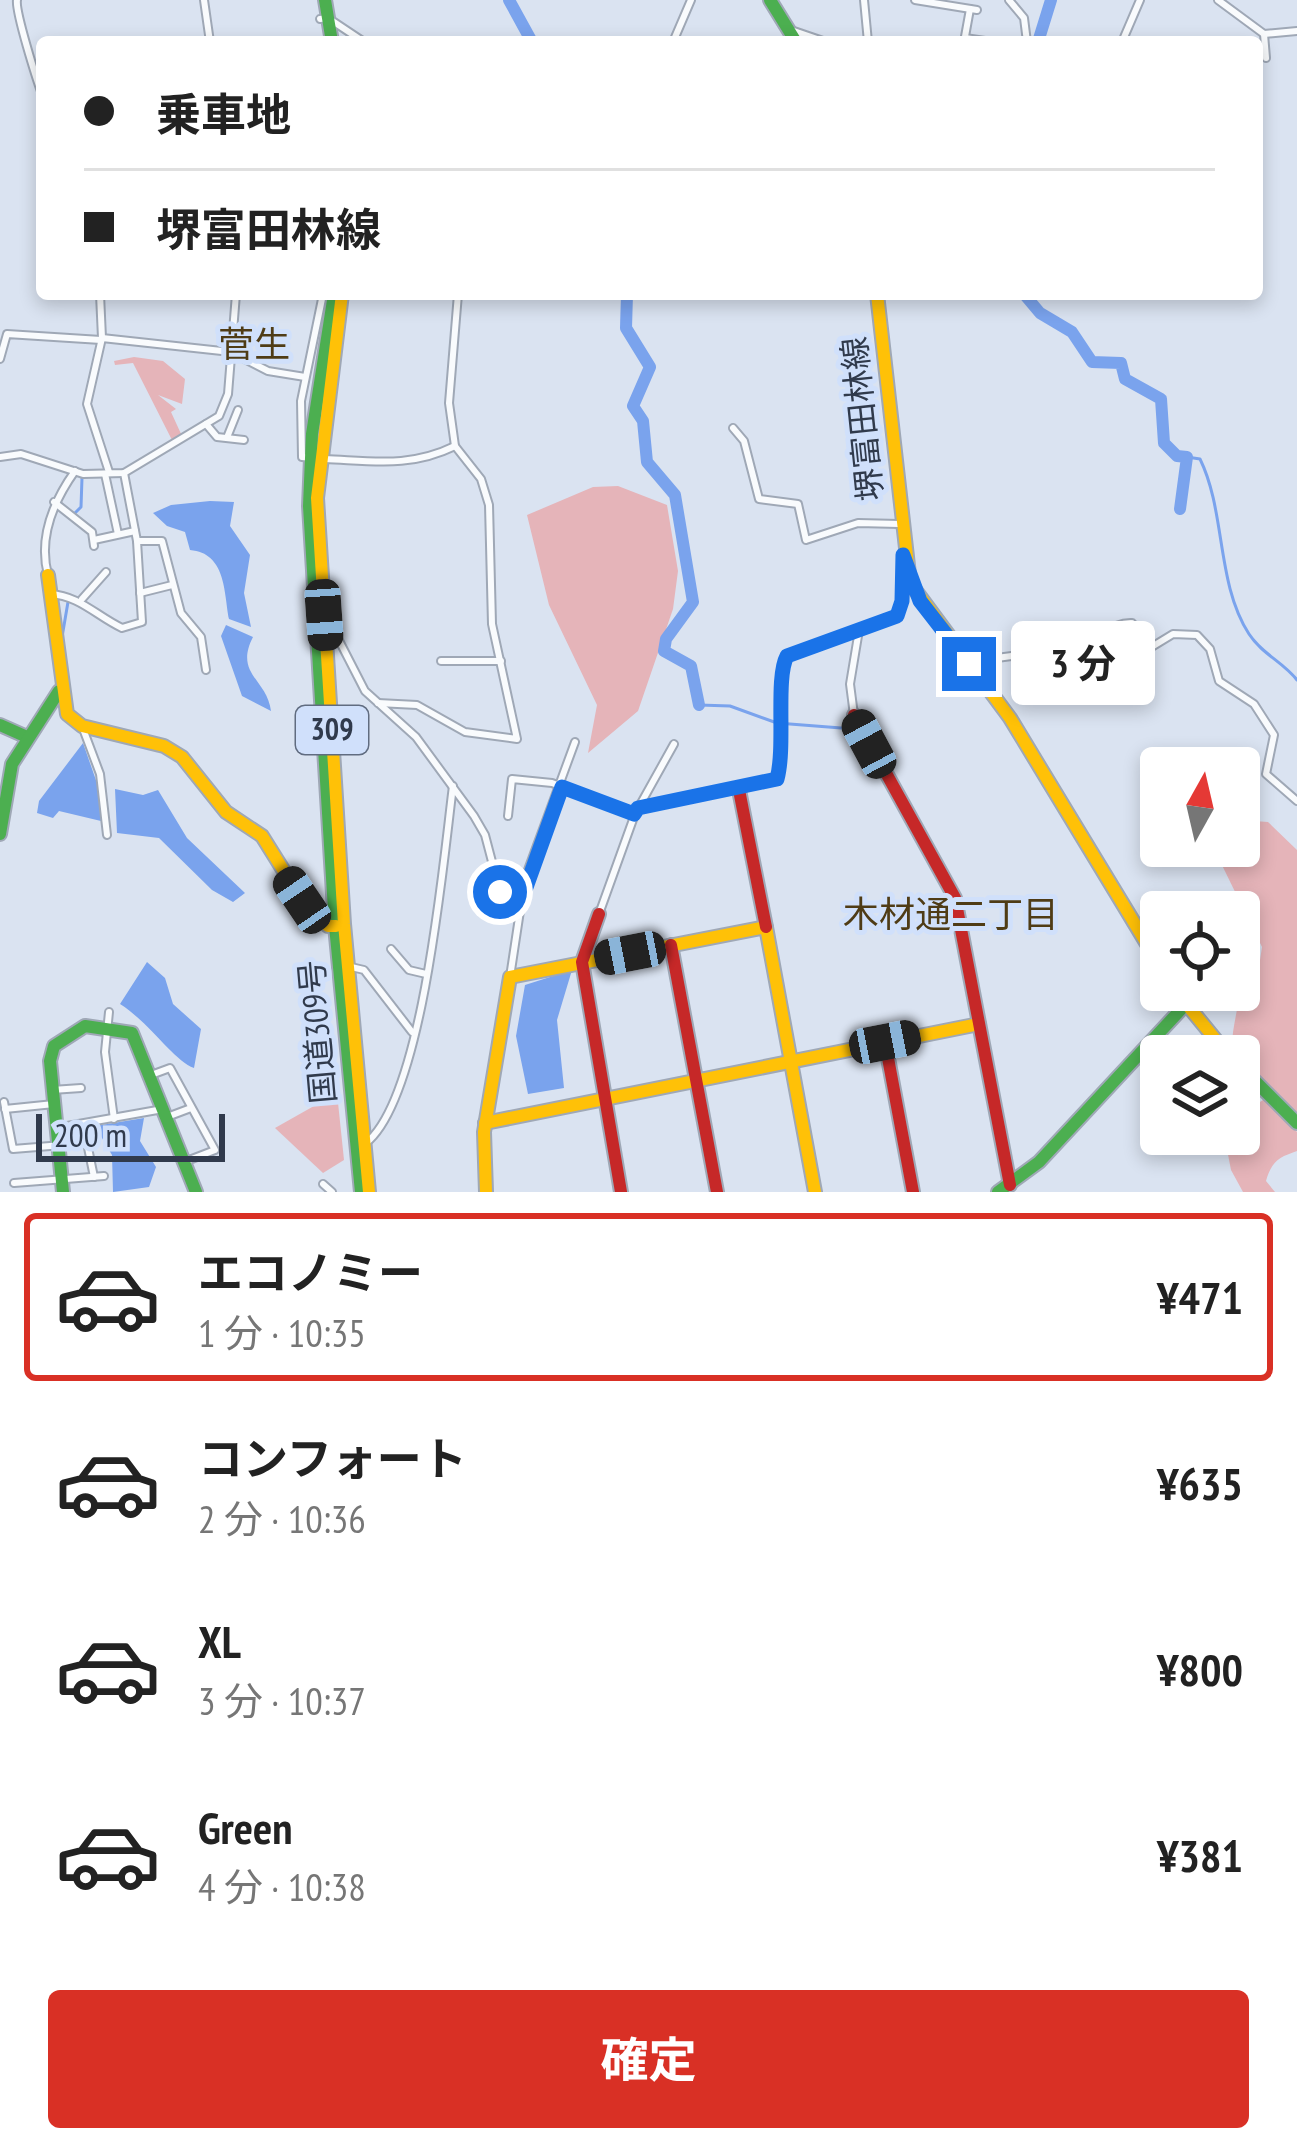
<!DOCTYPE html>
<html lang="ja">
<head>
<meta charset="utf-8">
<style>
  body { margin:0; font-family:"PT Sans Narrow","Noto Sans JP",sans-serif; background:#f6f6f6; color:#222; height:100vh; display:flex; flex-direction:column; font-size:45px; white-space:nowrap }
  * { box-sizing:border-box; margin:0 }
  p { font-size:39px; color:#767676 }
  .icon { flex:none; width:66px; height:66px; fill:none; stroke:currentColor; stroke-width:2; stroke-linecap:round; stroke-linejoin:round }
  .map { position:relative; height:1192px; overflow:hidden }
  .panel { display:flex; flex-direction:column; background:#fff; flex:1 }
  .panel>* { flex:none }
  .banner { position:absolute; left:36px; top:36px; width:1227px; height:264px; border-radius:12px; box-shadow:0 6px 18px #0003; display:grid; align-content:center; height:264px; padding:0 48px; background:#fff }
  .needle { width:78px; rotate:8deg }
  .controls { position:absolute; left:1140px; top:747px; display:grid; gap:24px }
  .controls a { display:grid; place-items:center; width:120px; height:120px; border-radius:12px; background:#fff; box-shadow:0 6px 18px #0003; font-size:60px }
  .scale { position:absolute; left:36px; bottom:30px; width:189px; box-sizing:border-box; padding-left:12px; border:6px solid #303a4c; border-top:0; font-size:33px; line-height:42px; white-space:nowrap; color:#303a4c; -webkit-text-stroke:9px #d0e0fb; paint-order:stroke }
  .end { position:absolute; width:54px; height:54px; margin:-27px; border:15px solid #1a73e8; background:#fff; box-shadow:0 0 0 6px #fff }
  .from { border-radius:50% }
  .bubble { position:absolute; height:84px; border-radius:12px; background:#fff; box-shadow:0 6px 18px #0003; font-size:39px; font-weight:700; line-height:84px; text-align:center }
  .car { position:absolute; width:36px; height:72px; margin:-36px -18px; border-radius:15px; box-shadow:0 0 9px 3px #0007; background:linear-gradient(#222 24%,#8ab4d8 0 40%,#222 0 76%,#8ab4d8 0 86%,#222 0) }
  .banner b { display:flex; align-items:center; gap:42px; height:114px; font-size:45px }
  .banner b+b { border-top:3px solid #e0e0e0 }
  .banner i { width:30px; height:30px; background:#222 }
  ul { padding:21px 0 0; list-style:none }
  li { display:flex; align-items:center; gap:36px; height:168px; margin:0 24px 18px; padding:0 24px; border:6px solid transparent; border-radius:12px }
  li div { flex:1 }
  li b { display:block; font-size:45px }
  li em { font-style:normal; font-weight:700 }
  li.on { border-color:#d93025 }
  li>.icon { width:108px; height:108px; stroke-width:1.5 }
  .button { display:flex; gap:24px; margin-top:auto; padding:24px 48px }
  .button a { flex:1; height:138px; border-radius:12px; background:#d93025; color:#fff; font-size:48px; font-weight:700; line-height:138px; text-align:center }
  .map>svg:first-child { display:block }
  .green { fill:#e5b4b9 }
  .water { fill:#7aa3ed }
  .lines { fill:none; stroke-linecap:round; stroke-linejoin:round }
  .stream { stroke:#7aa3ed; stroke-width:3 }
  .river { stroke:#7aa3ed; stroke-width:12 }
  .street-casing { stroke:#9fa8b6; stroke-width:10 }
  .fast-casing { stroke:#9fa8b6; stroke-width:16 }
  .slow-casing { stroke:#9fa8b6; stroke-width:16 }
  .jam-casing { stroke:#9fa8b6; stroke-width:16 }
  .street { stroke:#f9fbfd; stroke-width:6 }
  .fast { stroke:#4caf50; stroke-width:12 }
  .slow { stroke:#ffc107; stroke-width:12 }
  .jam { stroke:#c62828; stroke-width:12 }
  .route { stroke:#1a73e8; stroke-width:15 }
  .labels { text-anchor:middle; stroke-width:10; stroke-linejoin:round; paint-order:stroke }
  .shield { fill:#d0e0fb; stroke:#606c80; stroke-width:3 }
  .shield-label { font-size:30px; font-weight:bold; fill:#303a4c }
  .street-label { font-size:33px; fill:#303a4c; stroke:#d0e0fb }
  .neighbourhood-label { font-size:36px; fill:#4f3c16; stroke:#d0e0fb }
</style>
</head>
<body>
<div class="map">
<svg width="1297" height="1192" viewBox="0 0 1297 1192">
  <rect width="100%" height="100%" fill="#dae3f1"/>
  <g class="green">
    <polygon points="134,357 163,361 185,379 182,404 158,395 176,409 171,412 182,436 173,442 133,363 115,365 114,361"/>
    <polygon points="618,486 667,505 678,571 673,609 638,711 588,753 597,705 549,605 527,515 593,487"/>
    <path d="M1254 821 1268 822 1297 850V1118L1232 1052C1231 1023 1242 1003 1240 975L1260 960 1262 947 1219 859 1220 848 1239 846V824Z"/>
    <polygon points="337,1093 344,1160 323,1173 275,1128"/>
    <path d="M1266 1098 1297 1132V1151C1280 1157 1272 1160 1266 1181L1275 1192H1243L1231 1170 1224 1134H1239V1116Z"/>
  </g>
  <g class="water">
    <path d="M210 501 234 502 230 526 250 555 244 593 251 627 229 619C224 592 226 553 190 550L185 532 167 526 153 513 171 505Z"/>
    <path d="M226 625 253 637C234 674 267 679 271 711L242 696 221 636Z"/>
    <polygon points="83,743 98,786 101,821 59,811 53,818 37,813 39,801"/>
    <polygon points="115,789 143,795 158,790 187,838 245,893 233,902 212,890 159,838 117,833"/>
    <path d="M147 962 165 978 173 1004 201 1029 194 1068C174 1061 149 1022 120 1004Z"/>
    <polygon points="572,970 557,1020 564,1088 528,1094 516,1036 525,985"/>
    <polygon points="144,1118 140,1141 156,1167 149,1187 113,1192 112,1155 95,1126"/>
  </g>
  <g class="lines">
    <g class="stream">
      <path d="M1187 457 1200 459C1226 512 1216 583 1249 634 1262 654 1283 662 1297 680"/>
      <polyline points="75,513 81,507 82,478"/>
      <polyline points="61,643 68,602"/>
      <polyline points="699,705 730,706 777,723 854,729"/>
    </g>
    <g class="river">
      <polyline points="509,0 532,42"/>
      <polyline points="1038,42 1051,0"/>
      <polyline points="627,294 626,328 650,367 633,406 643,421 647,462 675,495 693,602 666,639 664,651 691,666 699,705"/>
      <polyline points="1024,294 1040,313 1072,332 1092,362 1121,363 1125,379 1161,399 1164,443 1177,456 1187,457 1180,509"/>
    </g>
    <g class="street-casing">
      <g id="street">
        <path d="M17 0C15 11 36 78 42 94"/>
        <polyline points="204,0 210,42"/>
        <polyline points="864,0 868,42"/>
        <polyline points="915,0 977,10"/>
        <polyline points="1009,0 1024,18 1027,42"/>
        <polyline points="1218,0 1264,34 1266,58"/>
        <polyline points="320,19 328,18 364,42"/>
        <polyline points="791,30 826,42"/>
        <polyline points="1264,34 1297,31"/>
        <polyline points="965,38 985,41"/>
        <polyline points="673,42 691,0"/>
        <polyline points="964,42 970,9"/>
        <polyline points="1122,42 1140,0"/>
        <polyline points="100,294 102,338 87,404 109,472"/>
        <polyline points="102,338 231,352 268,371 305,377"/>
        <polyline points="0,359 7,334 101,340"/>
        <polyline points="206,424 217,437 244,440"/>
        <polyline points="733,428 744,441 759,499 798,504 806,540 858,523 899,524"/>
        <polyline points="228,435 238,410"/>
        <polyline points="0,457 21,454 83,474 124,473 219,416 228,394 236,294"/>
        <polyline points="312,458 302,457 301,401 323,294"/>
        <path d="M325 459C373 461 410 468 455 446"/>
        <polyline points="124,473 137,541 162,541 181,613 201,637 206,670"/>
        <polyline points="105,474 118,534"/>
        <polyline points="54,502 92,532 94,546"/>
        <polyline points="94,540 135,531"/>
        <path d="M48 575C38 537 53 502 75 471"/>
        <polyline points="140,593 172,585"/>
        <path d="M50 594C80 596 95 615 122 628L142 622 137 541"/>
        <polyline points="82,599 106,572"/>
        <polyline points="327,617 365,691 416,737 474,816 485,835 500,892 519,904"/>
        <polyline points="441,661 501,661"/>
        <path d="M969 663C1006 655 1043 654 1080 644 1099 639 1113 622 1132 623L1150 648 1173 634 1197 635 1210 649 1219 681 1254 704 1274 735 1266 774 1297 801"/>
        <polyline points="378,703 417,705 465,732 517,739 492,624 489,505 481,479 455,446 449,403 458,294"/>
        <polyline points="854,715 850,684 859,630"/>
        <polyline points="82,726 100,774 107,835"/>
        <path d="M638 808 777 779C786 746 775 679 787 656L897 616 902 601 903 555"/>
        <polyline points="508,816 512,779 552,783 635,814"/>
        <polyline points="599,914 635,814 674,744"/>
        <polyline points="391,949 409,970 426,974"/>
        <polyline points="347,966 364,970 412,1032"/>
        <polyline points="510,977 525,878 575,742"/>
        <polyline points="109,1012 105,1052 114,1119"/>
        <polyline points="151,1075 170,1068 215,1150 184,1162"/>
        <polyline points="52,1090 81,1088"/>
        <polyline points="4,1102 13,1149 87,1143 94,1177"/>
        <polyline points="5,1109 54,1104"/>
        <polyline points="167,1117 191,1108"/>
        <polyline points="56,1128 163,1109"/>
        <path d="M366 1143C423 1098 443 863 453 786"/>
        <polyline points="14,1183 104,1176"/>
        <polyline points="323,1184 332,1192"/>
      </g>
    </g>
    <g class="fast-casing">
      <g id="fast">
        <polyline points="325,0 332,42"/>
        <polyline points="770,0 796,42"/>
        <polyline points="334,294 312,434 309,506 335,926 361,1192"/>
        <polyline points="0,725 27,737"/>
        <polyline points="0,834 12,764 59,691"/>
        <polyline points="1239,1065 1297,1123"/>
        <polyline points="63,1192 50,1061 54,1046 85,1026 132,1033 196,1192"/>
        <polyline points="998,1192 1039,1162 1185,1005"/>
      </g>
    </g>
    <g class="slow-casing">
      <g id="slow">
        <polyline points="342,294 317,498 344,924 369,1192"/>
        <polyline points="877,294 910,583 1010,718 1161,967"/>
        <polyline points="48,575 67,714 82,726 164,746 182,757 226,812 262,836 302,900 328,926 336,926"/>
        <polyline points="1175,990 1229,1056"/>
        <polyline points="485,1123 979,1024"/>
        <polyline points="486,1192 484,1132 510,977 766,927 815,1192"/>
      </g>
    </g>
    <g class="jam-casing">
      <g id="jam">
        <polyline points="854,715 955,898 1010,1185"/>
        <polyline points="739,790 766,927"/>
        <polyline points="599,914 582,962 621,1192"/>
        <polyline points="671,945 717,1192"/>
        <polyline points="885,1042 913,1192"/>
      </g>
    </g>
    <use href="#street" class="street"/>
    <use href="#fast" class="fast"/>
    <use href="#slow" class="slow"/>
    <use href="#jam" class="jam"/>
  </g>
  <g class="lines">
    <path class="route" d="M500 892 520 904 562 787 634 814 638 808 777 779C786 746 775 678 787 656L897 616 902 601 903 555 920 601 969 664"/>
  </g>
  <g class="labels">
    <rect class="shield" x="296" y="706" width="72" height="48" rx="9"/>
    <g class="shield-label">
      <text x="332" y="740">309</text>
    </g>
    <g class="street-label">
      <text transform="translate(862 419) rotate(-96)" y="12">堺富田林線</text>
      <text transform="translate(317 1032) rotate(-95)" y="12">国道309号</text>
    </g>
    <g class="neighbourhood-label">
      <text x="254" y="357">菅生</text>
      <text x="951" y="927">木材通二丁目</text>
    </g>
  </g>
</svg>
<div class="controls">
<a><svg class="needle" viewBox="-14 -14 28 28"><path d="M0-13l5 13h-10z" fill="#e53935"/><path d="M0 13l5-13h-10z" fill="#767676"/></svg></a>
<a><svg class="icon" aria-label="locate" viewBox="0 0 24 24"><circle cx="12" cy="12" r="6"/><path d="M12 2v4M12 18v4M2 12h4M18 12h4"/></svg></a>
<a><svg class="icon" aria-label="layers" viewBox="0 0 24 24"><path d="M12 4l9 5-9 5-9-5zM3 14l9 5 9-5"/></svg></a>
</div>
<div class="scale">200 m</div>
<i class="end from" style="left:500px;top:892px"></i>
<i class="end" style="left:969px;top:664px"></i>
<div class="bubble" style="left:1011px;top:621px;width:144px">3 分</div>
<i class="car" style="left:324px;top:615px;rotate:176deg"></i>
<i class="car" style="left:869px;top:744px;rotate:332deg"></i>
<i class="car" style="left:302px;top:900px;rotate:326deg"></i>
<i class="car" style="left:630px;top:953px;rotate:259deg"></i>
<i class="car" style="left:885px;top:1042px;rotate:79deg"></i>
<div class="banner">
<b><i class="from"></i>乗車地</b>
<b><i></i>堺富田林線</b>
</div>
</div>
<section class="panel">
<ul>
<li class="on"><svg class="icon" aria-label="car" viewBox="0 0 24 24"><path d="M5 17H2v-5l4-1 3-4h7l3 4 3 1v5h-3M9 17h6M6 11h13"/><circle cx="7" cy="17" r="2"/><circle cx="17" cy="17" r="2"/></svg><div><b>エコノミー</b><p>1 分 · 10:35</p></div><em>¥471</em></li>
<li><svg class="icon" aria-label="car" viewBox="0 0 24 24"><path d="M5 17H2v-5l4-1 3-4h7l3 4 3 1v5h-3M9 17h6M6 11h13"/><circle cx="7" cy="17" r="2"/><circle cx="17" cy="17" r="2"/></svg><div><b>コンフォート</b><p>2 分 · 10:36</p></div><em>¥635</em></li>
<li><svg class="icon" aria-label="car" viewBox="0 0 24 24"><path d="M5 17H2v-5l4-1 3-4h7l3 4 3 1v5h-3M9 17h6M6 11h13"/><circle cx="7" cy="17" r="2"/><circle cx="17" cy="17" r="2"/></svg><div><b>XL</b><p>3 分 · 10:37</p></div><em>¥800</em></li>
<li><svg class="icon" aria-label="car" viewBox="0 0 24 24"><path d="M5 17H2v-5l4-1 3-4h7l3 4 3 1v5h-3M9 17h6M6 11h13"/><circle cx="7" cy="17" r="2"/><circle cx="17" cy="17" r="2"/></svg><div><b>Green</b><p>4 分 · 10:38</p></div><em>¥381</em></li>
</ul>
<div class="button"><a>確定</a></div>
</section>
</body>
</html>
